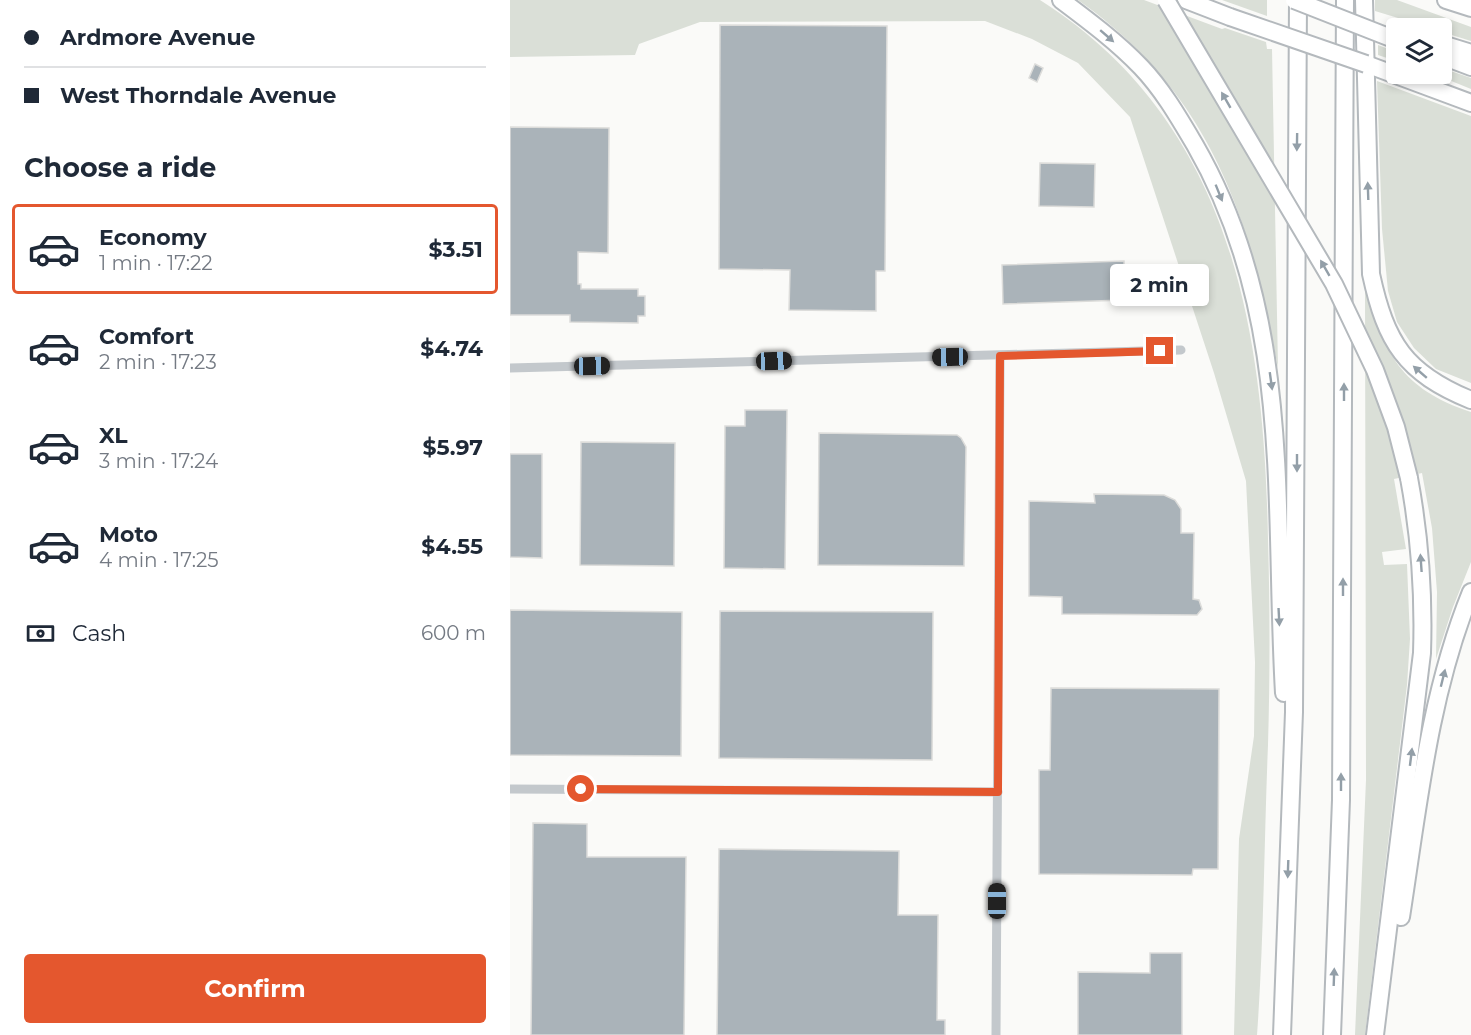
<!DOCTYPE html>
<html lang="en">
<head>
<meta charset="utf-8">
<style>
  body { margin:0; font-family:Montserrat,sans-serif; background:#f2f2f3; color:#1f2937; height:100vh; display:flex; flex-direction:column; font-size:22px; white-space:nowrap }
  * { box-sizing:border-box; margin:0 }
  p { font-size:20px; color:#747a83 }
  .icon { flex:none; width:33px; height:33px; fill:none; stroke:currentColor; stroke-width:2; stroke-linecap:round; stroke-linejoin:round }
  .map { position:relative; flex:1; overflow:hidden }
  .details { display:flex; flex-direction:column; background:#fff; width:510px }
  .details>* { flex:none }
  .hud { display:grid; align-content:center; height:132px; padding:0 24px; background:#fff }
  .buttons { position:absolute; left:876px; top:18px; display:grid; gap:12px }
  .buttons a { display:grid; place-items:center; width:66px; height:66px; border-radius:6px; background:#fff; box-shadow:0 3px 9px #0003; font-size:30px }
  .end { position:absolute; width:27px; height:27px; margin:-14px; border:8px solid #e4572e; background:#fff; box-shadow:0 0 0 3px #fff }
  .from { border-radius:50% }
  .bubble { position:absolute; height:42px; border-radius:6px; background:#fff; box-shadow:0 3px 9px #0003; font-size:20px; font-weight:700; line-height:42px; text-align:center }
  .car { position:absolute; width:18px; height:36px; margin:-18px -9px; border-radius:8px; box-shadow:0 0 4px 2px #0007; background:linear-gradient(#222 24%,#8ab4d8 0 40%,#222 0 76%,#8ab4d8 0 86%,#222 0) }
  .hud b { display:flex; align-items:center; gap:21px; height:57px; font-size:22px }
  .hud b+b { border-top:2px solid #e0e1e3 }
  .hud i { width:15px; height:15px; background:#1f2937 }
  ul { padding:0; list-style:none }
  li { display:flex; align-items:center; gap:18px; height:90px; margin:0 12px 9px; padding:0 12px; border:3px solid transparent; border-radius:6px }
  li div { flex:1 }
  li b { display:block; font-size:22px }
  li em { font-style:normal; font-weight:700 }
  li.current { border-color:#e4572e }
  li>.icon { width:54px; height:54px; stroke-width:1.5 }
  h2 { padding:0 24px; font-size:27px; line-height:72px }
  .pay { display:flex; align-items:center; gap:15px; height:66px; padding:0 24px; font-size:22px }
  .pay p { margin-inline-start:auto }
  .cta { display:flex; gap:12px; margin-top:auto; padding:12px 24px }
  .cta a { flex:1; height:69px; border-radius:6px; background:#e4572e; color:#fff; font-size:24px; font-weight:700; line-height:69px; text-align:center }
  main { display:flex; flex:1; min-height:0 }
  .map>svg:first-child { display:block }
  .green { fill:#dadfd7 }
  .building { fill:#aab3b9; stroke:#dcdcda; stroke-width:1.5 }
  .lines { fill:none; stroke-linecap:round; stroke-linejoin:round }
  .highway-casing { stroke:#b4b9bd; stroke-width:20 }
  .street { stroke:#c3c8cc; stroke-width:9 }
  .highway { stroke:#fff; stroke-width:16 }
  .highway-bridge-casing { stroke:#b4b9bd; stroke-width:20; stroke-linecap:butt }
  .highway-bridge { stroke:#fff; stroke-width:16 }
  .oneway { fill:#939fa8 }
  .route { stroke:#e4572e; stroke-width:8 }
</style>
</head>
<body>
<main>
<section class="details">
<div class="hud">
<b><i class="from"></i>Ardmore Avenue</b>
<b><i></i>West Thorndale Avenue</b>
</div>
<h2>Choose a ride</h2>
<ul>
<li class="current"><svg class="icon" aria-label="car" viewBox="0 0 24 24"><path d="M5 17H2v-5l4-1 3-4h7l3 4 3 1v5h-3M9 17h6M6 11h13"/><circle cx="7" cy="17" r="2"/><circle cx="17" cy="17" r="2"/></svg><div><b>Economy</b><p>1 min · 17:22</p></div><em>$3.51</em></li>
<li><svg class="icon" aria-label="car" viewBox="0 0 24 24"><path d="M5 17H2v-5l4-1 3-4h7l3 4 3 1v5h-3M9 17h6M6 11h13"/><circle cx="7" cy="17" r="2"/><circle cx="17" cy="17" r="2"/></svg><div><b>Comfort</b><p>2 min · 17:23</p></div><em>$4.74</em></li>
<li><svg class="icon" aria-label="car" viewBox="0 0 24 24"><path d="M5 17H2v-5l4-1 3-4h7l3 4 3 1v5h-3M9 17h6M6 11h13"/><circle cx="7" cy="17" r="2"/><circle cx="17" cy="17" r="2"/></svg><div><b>XL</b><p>3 min · 17:24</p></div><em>$5.97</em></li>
<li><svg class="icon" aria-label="car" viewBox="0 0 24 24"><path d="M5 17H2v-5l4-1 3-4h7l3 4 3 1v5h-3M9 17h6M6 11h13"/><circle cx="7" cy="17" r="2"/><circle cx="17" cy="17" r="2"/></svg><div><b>Moto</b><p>4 min · 17:25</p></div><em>$4.55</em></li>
</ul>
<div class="pay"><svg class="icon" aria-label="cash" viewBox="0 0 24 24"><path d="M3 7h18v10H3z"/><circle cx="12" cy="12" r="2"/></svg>Cash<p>600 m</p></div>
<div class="cta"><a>Confirm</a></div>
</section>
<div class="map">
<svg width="961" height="1035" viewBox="0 0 961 1035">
  <rect width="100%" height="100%" fill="#fafaf8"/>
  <g class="green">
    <path d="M0 0H530C722 122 754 329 758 539 760 608 760 676 758 745 754 842 754 939 747 1035H724L729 839 744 736 745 662 736 481 704 373 620 117 568 63 522 39 475 21 190 22 129 44 125 55 0 57Z"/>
    <path d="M568 0H634L712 29 715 28 756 42 757 49H762L768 368C740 216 700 93 568 0Z"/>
    <polygon points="712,0 757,0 757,16"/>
    <polygon points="865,0 887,0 961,27 961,41 932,32 932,28 921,28 865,11"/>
    <polygon points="868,45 886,52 886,61 868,55"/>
    <polygon points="932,68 961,78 961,89 924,74 932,74"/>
    <polygon points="867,81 961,116 961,383 926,369 904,348 887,322 878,291 872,229"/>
    <path d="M855 287C874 353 891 389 961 412V562L943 607 926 659 927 592 922 528 912 473 884 479 896 549 872 552 874 565 897 564 900 639 897 685 855 1035H845L856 780Z"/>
  </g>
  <g class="building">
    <polygon points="210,25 377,26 375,271 366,271 366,311 279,310 280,270 209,269"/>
    <polygon points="525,64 533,68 527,82 519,78"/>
    <polygon points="0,127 99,128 98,253 68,252 68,284 71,284 71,289 128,289 128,296 135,296 135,316 128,316 128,323 60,322 60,315 0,315"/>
    <polygon points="530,163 585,164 584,207 529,206"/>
    <polygon points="614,261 615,300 493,304 492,265"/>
    <polygon points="235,410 277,410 275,569 214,568 215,426 235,426"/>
    <polygon points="309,433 447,435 451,438 456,447 454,566 308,565"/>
    <polygon points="71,442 165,443 164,566 70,565"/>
    <polygon points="0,454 32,454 32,558 0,557"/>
    <polygon points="584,494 654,495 665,500 671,509 671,533 684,533 683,599 689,600 692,609 687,615 552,614 552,597 519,596 519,501 585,503"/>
    <polygon points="0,610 172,612 171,756 0,755"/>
    <polygon points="210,611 423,612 422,760 209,758"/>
    <polygon points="541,688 709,689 708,869 683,869 682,875 529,874 529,770 540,770"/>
    <polygon points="23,823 77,824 77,857 176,857 174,1035 21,1035"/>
    <polygon points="209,849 389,851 388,915 428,915 427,1020 435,1020 435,1035 207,1035"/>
    <polygon points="640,953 672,953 672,1035 568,1035 568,972 640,973"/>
  </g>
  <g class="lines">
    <g class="highway-casing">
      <g id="highway">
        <path d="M551 0C579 21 607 42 631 67 653 90 669 118 685 145 784 317 763 503 774 693"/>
        <polyline points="676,0 720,17"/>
        <path d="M854 0 861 274C876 343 895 373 961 400"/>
        <polyline points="936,0 961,8"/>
        <polyline points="932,44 961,53"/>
        <polyline points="932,56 961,67"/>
        <polyline points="856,64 961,103"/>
        <path d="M891 917C908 808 919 695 961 592"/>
        <polyline points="772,1035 784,712 788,0"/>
        <polyline points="822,1035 831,800 835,0"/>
        <path d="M865 1035 912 653C914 593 910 537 899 478"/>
      </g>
    </g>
    <g class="street">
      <polyline points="0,368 671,350"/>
      <polyline points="0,789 488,792"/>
      <polyline points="486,1035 490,356"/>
    </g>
    <use href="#highway" class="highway"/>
    <g class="highway-bridge-casing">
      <g id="highway-bridge">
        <polyline points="656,0 824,284 865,370 886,427 899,478"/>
        <polyline points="784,0 886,40"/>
        <polyline points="720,17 856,64"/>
      </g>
    </g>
    <use href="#highway-bridge" class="highway-bridge"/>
  </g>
  <defs><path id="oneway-solid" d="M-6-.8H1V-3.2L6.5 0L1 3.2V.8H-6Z" transform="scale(1.5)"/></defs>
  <g class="oneway">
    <use href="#oneway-solid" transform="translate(597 36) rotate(41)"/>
    <use href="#oneway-solid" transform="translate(716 100) rotate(-120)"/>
    <use href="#oneway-solid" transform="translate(787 142) rotate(91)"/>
    <use href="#oneway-solid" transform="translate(858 191) rotate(-92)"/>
    <use href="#oneway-solid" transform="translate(709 193) rotate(68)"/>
    <use href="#oneway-solid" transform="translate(815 268) rotate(-120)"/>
    <use href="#oneway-solid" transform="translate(910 372) rotate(-139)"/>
    <use href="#oneway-solid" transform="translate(761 381) rotate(82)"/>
    <use href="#oneway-solid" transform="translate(834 392) rotate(-90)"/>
    <use href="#oneway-solid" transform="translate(787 463) rotate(90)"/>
    <use href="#oneway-solid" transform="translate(911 563) rotate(-94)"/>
    <use href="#oneway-solid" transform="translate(833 587) rotate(-90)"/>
    <use href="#oneway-solid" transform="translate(769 617) rotate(87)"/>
    <use href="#oneway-solid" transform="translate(933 678) rotate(-76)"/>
    <use href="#oneway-solid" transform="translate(901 757) rotate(-83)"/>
    <use href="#oneway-solid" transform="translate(831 782) rotate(-90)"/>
    <use href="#oneway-solid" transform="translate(778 869) rotate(92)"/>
    <use href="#oneway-solid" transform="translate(824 977) rotate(-88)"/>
  </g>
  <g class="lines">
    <polyline class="route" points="71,789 488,792 490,356 650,351"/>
  </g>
</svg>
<div class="buttons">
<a><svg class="icon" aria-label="layers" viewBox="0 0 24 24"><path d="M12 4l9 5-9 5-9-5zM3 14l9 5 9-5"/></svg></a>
</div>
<i class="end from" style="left:71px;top:789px"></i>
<i class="end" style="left:650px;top:351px"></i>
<div class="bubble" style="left:600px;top:264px;width:99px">2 min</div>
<i class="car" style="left:440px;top:357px;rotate:269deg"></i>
<i class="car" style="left:264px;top:361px;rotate:88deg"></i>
<i class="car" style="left:82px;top:366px;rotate:89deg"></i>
<i class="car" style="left:487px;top:901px;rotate:0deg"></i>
</div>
</main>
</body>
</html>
